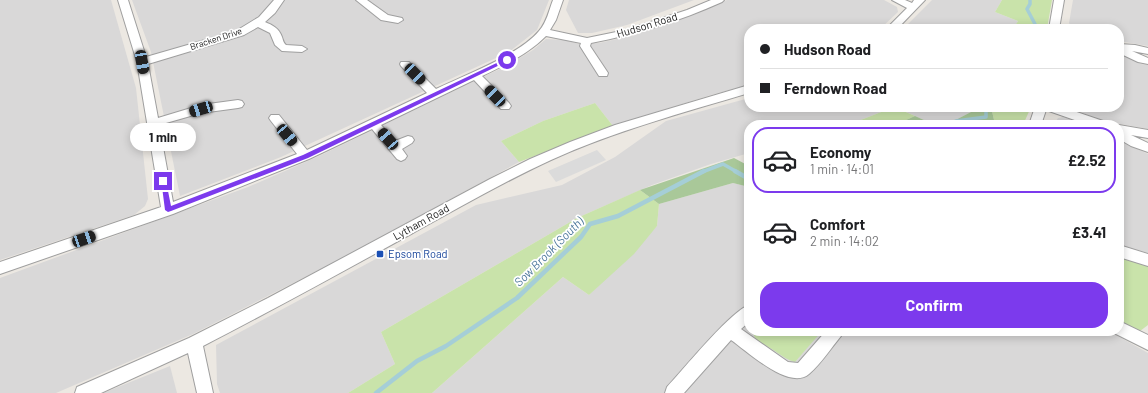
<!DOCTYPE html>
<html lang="en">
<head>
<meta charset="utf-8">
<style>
  body { margin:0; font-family:Barlow,sans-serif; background:#f6f6f6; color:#202124; height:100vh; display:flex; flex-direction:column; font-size:15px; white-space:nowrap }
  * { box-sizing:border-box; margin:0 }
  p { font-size:13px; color:#757577 }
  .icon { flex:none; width:22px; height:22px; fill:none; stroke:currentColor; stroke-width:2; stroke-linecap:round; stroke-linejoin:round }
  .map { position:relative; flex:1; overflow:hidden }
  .details { position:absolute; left:744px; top:120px; width:380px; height:216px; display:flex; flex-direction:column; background:#fff; border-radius:16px; box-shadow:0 2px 10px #0003 }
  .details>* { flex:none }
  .top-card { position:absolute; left:744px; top:24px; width:380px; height:88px; border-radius:16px; box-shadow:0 2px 10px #0003; display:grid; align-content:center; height:88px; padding:0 16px; background:#fff }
  .end { position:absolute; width:18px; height:18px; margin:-9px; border:5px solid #7c3aed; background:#fff; box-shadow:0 0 0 2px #fff }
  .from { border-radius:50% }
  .bubble { position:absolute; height:28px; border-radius:14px; background:#fff; box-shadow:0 2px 10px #0003; font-size:13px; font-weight:700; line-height:28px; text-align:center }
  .car { position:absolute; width:12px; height:24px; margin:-12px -6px; border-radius:5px; box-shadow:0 0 3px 1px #0007; background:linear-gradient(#222 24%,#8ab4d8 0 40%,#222 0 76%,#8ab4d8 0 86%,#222 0) }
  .top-card b { display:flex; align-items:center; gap:14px; height:38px; font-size:15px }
  .top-card b+b { border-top:1px solid #e0e0e0 }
  .top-card i { width:10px; height:10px; background:#202124 }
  ul { padding:7px 0 0; list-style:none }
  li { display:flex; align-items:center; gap:12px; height:66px; margin:0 8px 6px; padding:0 8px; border:2px solid transparent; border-radius:16px }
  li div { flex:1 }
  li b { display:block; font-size:15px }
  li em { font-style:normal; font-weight:700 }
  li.current { border-color:#7c3aed }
  li>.icon { width:36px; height:36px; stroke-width:1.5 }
  .action { display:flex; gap:8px; margin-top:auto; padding:8px 16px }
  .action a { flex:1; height:46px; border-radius:16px; background:#7c3aed; color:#fff; font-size:16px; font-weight:700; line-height:46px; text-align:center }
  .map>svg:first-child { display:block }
  .residential { fill:#d9d8d8 }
  .grass { fill:#c9e3aa }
  .forest { fill:#a9c899 }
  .parking { fill:#dbdbdb }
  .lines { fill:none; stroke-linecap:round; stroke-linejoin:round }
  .stream-far1 { stroke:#a5ced7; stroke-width:3.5 }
  .stream { stroke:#a5ced7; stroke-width:4.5 }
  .street-casing { stroke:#9f9f9f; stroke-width:2 }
  .street { fill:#fff; fill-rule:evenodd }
  .route { fill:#7c3aed }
  .transit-dot { fill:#1a4fb4; stroke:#fff; stroke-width:1.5 }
  .labels { text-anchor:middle; stroke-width:3.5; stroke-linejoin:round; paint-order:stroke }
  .far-street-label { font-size:9px; fill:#1b1b1b; stroke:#fff }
  .street-label { font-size:11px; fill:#1b1b1b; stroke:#fff }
  .transit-label { font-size:11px; fill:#164399; stroke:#fff; text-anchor:start }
  .water-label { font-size:12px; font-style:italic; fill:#4d789c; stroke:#fff }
</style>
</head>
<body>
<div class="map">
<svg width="1148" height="393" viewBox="0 0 1148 393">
  <rect width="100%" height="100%" fill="#ece8e2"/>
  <g class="residential">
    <polygon points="0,0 111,0 136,88 148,199 145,206 134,215 0,260"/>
    <polygon points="132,0 549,0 537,30 509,52 281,157 180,196 151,52"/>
    <polygon points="569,0 694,0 627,25 592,33 578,33 566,10"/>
    <polygon points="727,0 884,0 897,7 898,12 880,29 749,29 749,85 711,95 613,126 595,103 543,121 501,141 519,162 348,255 193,334 56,393 0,393 0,278 248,187 317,157 508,65 533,50 546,39 565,40 579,44 599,43 635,35"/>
    <polygon points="932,0 1002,0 995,12 1018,21 1013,29 903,29"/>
    <polygon points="1073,0 1148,0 1148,46 1119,41 1119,29 1073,29 1069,23"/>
    <polygon points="1119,53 1141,64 1148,65 1148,129 1104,121 1067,107 1119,107"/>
    <polygon points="749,98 749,107 894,107 848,125 749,125 749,153 711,164 652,185 577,218 381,332 395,364 348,393 220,393 217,384 216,345 476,205 562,185 615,157 666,121"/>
    <polygon points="895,107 973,107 971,112 946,125 935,125"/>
    <polygon points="1063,117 1089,125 1054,125 1058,118"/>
    <polygon points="1119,140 1148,154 1148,253 1119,245"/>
    <polygon points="733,183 749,187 749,331 1109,331 1148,353 1148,393 432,393 563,277 589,295 657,226 659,204"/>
    <polygon points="170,366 177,393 103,393"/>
  </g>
  <g class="grass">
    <polygon points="1002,0 1052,0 1047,29 1013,29 1018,21 995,12"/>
    <polygon points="595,103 613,126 519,162 501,141 543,121"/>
    <polygon points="894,107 915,116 895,125 848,125"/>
    <polygon points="991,107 1031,107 1023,125 987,125 994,120"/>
    <polygon points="640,190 659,204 657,226 634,254 589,295 563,277 432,393 348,393 395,364 381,332 577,218"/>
    <polygon points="1119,256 1131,258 1148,266 1148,325 1140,331 1119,321"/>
    <path d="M752 331H822L795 362C781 358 772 346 757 342Z"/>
  </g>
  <g class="forest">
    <polygon points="973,107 991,107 994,120 987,125 946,125 971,112"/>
    <polygon points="915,116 935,125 895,125"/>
    <polygon points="734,158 749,166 749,187 733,183 659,204 640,190"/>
  </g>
  <polygon class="parking" points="597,150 606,160 556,182 548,171"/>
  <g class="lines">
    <g class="stream-far1">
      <polyline points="1030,0 1030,4 1027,9 1035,24 1032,29"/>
      <polyline points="950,125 956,121 986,117 986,107"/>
      <polyline points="702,172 723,164 737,172"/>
    </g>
    <g class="stream">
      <polyline points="735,171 749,179"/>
      <polyline points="376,393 417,361 446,346 517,298 581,237 590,224 618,216 704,171"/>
    </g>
    <g class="street-casing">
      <g id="street">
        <path d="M118 0H128L146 57 236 31 259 17 274 0H284L275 13 265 22C272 25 279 28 282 37 283 40 283 42 286 45L302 46 307 49 302 52 282 51 275 45 270 33 258 27 244 35 148 64 158 118 201 105 238 100 242 101 244 104 242 107 238 108 201 113 159 125 173 202 297 154 271 121 269 118 271 115H279L307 150 427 93 401 66 400 64 401 62H409L436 89C465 75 519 55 539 31 547 22 549 10 553 0H563L556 20 550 30 587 38 626 30 687 10 711 0H724L722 2C680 21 637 34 591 43L590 46 608 73 607 76H599L580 46 581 43 546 36C528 54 505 65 482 76L509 103 511 106 509 109H501L474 80 381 125 395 141 408 136 412 137 414 140 412 143 402 149 407 156 405 159 401 161 397 159 372 129 309 159 173 214 0 274V262L161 207 137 62Z"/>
        <polygon points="356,0 367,0 388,15 402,18 403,20 398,23 381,20"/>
        <polygon points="892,0 905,0 912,3 914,0 925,0 897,29 886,29 907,8"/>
        <polygon points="1054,0 1064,0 1059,29 1049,29"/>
        <polygon points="1119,44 1135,45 1148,48 1148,54 1132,51 1148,58 1148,64 1138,62 1119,53"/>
        <path d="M749 85V93C682 113 615 131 551 160 503 182 457 209 411 234 342 272 273 310 203 346L213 393H197L188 353 101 393H75L77 387 189 338 268 298 490 179 530 159 570 142 615 125Z"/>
        <polygon points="1035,107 1062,107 1106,122 1108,125 1089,125 1046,110 1041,125 1029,125"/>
        <polygon points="1118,125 1119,125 1148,130 1148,138 1131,135 1148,143 1148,152 1131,146 1119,139"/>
        <polygon points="1119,245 1148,254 1148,266 1119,257"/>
        <path d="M749 305V322L741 329 788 362 798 363 826 331H844L841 336C831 348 821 364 809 374 789 391 747 351 731 340L684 393H665L667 387C683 370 730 312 749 305Z"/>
        <polygon points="1119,321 1148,335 1148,350 1114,333 1113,331 1119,331"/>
      </g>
    </g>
    <use href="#street" class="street"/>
  </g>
  <polygon class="route" points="505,59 510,60 308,158 171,211 168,212 165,210 161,179 163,178 166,181 171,206 303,155"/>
  <rect class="transit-dot" x="376" y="250" width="8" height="8" rx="2"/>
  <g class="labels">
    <g class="far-street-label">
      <text transform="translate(216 39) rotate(-18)" y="3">Bracken Drive</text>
    </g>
    <g class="street-label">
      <text transform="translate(647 25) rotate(-17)" y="4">Hudson Road</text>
      <text transform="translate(421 222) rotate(-29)" y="4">Lytham Road</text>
    </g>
    <g class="transit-label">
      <text x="388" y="258">Epsom Road</text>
    </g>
    <g class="water-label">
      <text transform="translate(549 252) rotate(-45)" y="4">Sow Brook (South)</text>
    </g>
  </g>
</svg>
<i class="end from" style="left:507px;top:60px"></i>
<i class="end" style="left:163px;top:181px"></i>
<div class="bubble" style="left:130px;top:123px;width:66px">1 min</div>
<i class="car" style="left:142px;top:62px;rotate:170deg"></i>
<i class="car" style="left:415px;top:74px;rotate:135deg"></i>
<i class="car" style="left:495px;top:96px;rotate:316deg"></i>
<i class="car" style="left:201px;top:109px;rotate:253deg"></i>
<i class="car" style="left:287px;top:135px;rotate:140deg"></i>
<i class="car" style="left:388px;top:139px;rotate:319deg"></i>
<i class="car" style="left:84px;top:239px;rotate:71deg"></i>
<div class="top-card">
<b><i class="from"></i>Hudson Road</b>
<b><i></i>Ferndown Road</b>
</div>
<section class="details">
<ul>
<li class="current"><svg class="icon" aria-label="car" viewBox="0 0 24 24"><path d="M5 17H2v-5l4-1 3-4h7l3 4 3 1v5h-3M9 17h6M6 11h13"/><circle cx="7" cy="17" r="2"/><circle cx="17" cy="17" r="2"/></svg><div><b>Economy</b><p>1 min · 14:01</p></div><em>£2.52</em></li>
<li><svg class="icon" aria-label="car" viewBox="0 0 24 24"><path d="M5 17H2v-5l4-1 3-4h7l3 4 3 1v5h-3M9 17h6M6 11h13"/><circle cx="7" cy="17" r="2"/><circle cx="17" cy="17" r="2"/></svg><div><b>Comfort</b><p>2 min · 14:02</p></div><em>£3.41</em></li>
</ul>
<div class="action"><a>Confirm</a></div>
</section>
</div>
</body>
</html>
